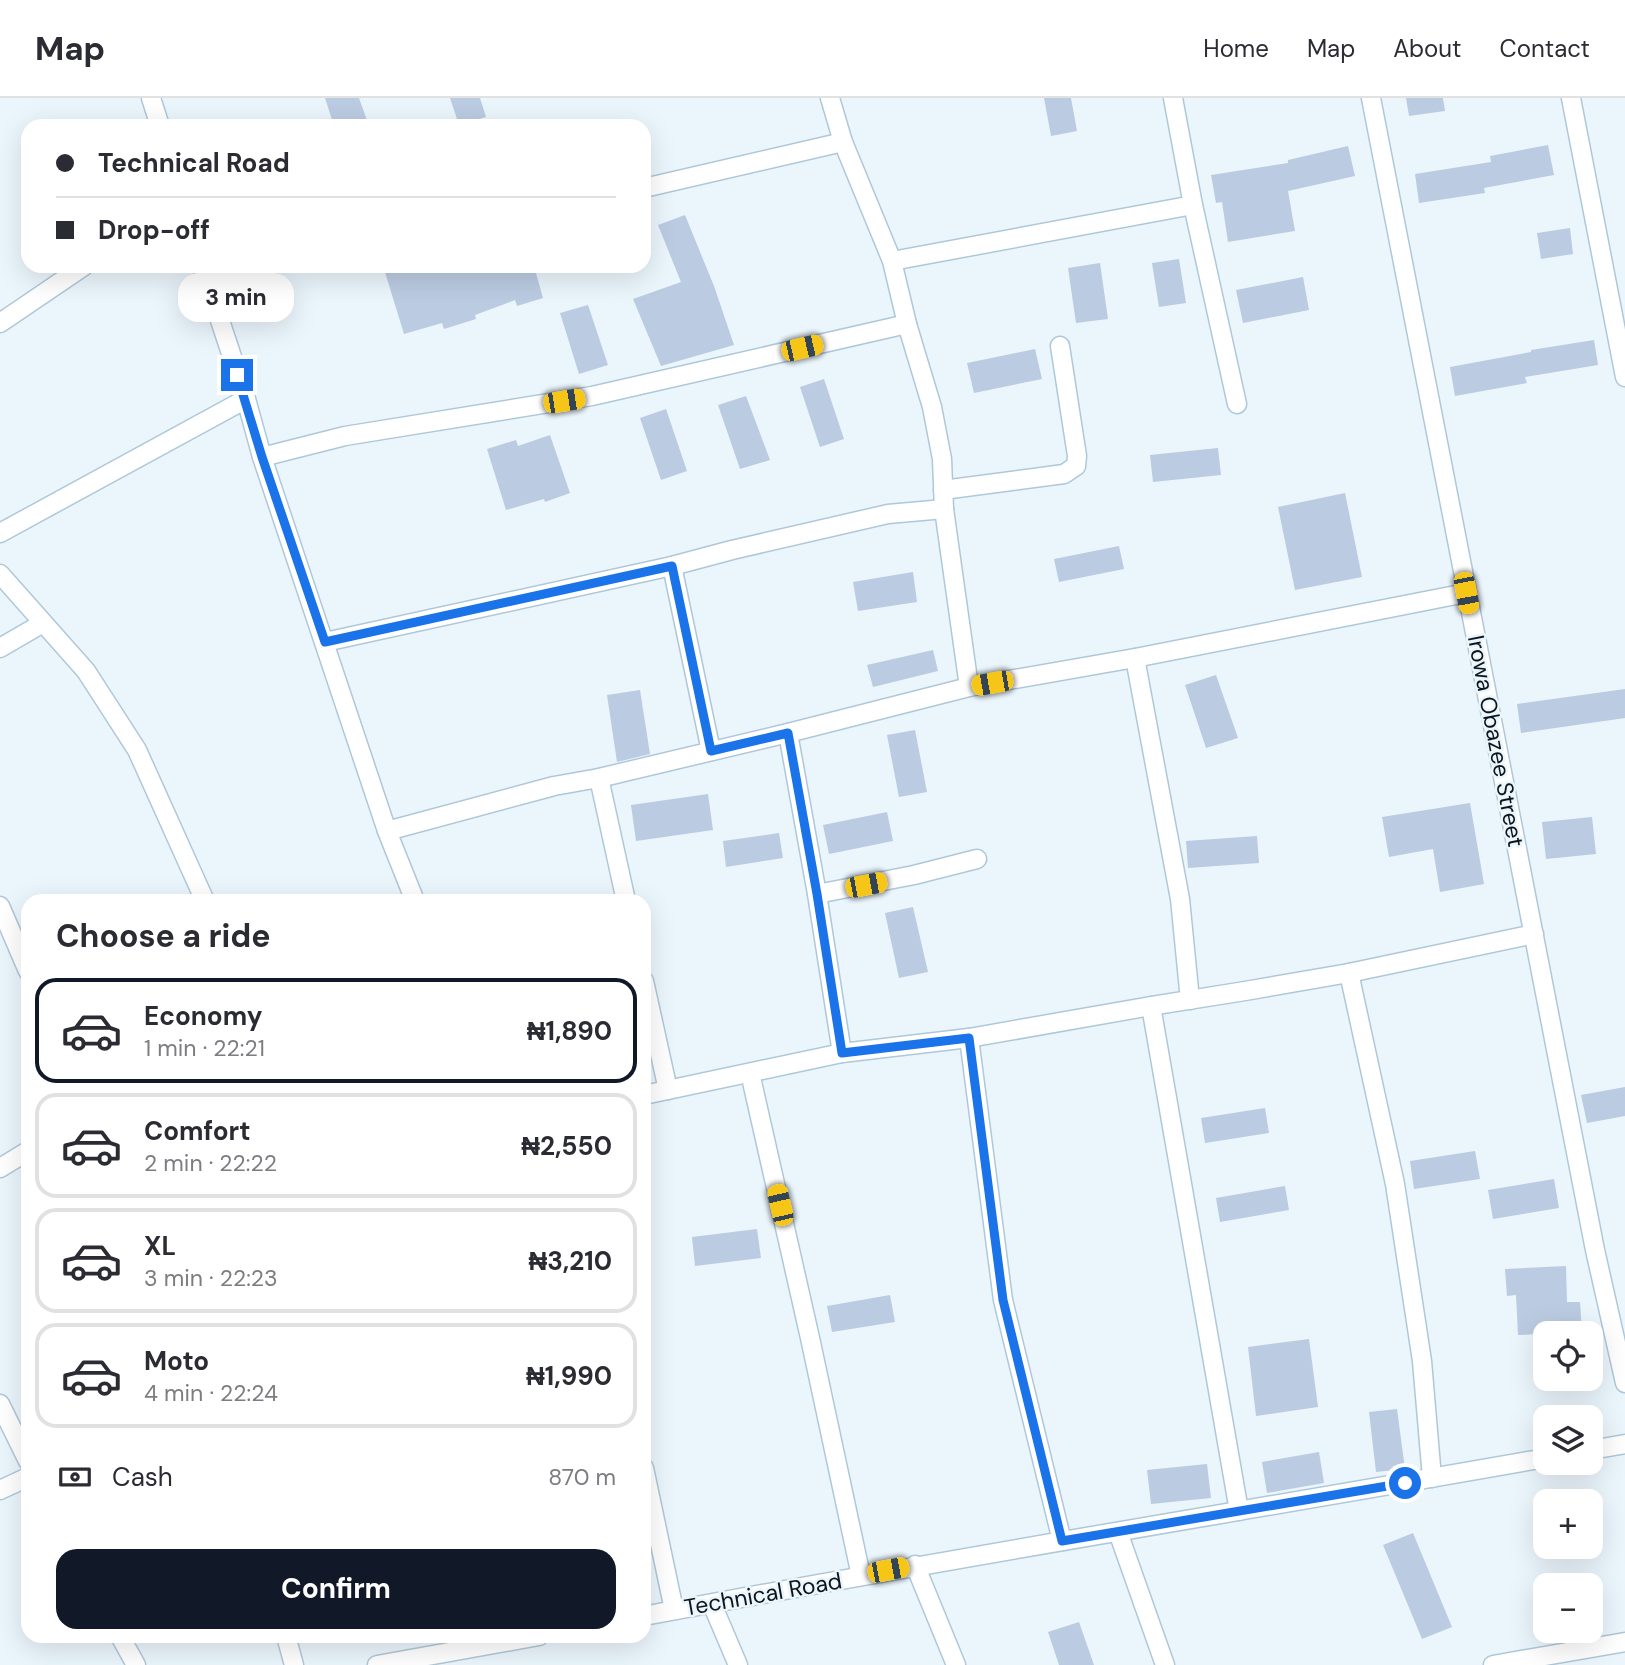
<!DOCTYPE html>
<html lang="en">
<head>
<meta charset="utf-8">
<style>
  body { margin:0; font-family:"DM Sans",sans-serif; background:#f2f2f3; color:#2b2b33; height:100vh; display:flex; flex-direction:column; font-size:26px; white-space:nowrap }
  * { box-sizing:border-box; margin:0 }
  p { font-size:23px; color:#7c7c81 }
  .icon { flex:none; width:38px; height:38px; fill:none; stroke:currentColor; stroke-width:2; stroke-linecap:round; stroke-linejoin:round }
  .map { position:relative; flex:1; overflow:hidden }
  .sheet { position:absolute; left:21px; top:796px; width:630px; height:749px; display:flex; flex-direction:column; background:#fff; border-radius:21px; box-shadow:0 7px 28px #0002 }
  .sheet>* { flex:none }
  .banner { position:absolute; left:21px; top:21px; width:630px; height:154px; border-radius:21px; box-shadow:0 7px 28px #0002; display:grid; align-content:center; height:154px; padding:0 35px; background:#fff }
  .fabs { position:absolute; left:1533px; top:1223px; display:grid; gap:14px }
  .fabs a { display:grid; place-items:center; width:70px; height:70px; border-radius:14px; background:#fff; box-shadow:0 7px 28px #0002; font-size:35px }
  .end { position:absolute; width:32px; height:32px; margin:-16px; border:9px solid #1a73e8; background:#fff; box-shadow:0 0 0 4px #fff }
  .from { border-radius:50% }
  .bubble { position:absolute; height:49px; border-radius:21px; background:#fff; box-shadow:0 7px 28px #0002; font-size:23px; font-weight:700; line-height:49px; text-align:center }
  .car { position:absolute; width:21px; height:42px; margin:-21px -10px; border-radius:9px; box-shadow:0 0 5px 2px #0007; background:linear-gradient(#f5c518 24%,#345 0 40%,#f5c518 0 76%,#345 0 86%,#f5c518 0) }
  .banner b { display:flex; align-items:center; gap:24px; height:66px; font-size:26px }
  .banner b+b { border-top:2px solid #e1e1e2 }
  .banner i { width:18px; height:18px; background:#2b2b33 }
  ul { padding:0; list-style:none }
  li { display:flex; align-items:center; gap:21px; height:105px; margin:0 14px 10px; padding:0 21px; border:4px solid #e1e1e2; border-radius:21px }
  li div { flex:1 }
  li b { display:block; font-size:26px }
  li em { font-style:normal; font-weight:700 }
  li.current { border-color:#111827 }
  li>.icon { width:63px; height:63px; stroke-width:1.5 }
  h2 { padding:0 35px; font-size:32px; line-height:84px }
  .pay { display:flex; align-items:center; gap:18px; height:77px; padding:0 35px; font-size:26px }
  .pay p { margin-inline-start:auto }
  .primary-button { display:flex; gap:14px; margin-top:auto; padding:14px 35px }
  .primary-button a { flex:1; height:80px; border-radius:21px; background:#111827; color:#fff; font-size:28px; font-weight:700; line-height:80px; text-align:center }
  header { display:flex; align-items:center; gap:42px; box-sizing:border-box; height:98px; padding:0 35px; background:#fff; border-bottom:2px solid #e1e1e2 }
  header strong { font-size:33px }
  nav { display:flex; gap:38px; margin-inline-start:auto; font-size:24px }
  .map>svg:first-child { display:block }
  .building { fill:#bbcbe1 }
  .lines { fill:none; stroke-linecap:round; stroke-linejoin:round }
  .minor-casing { stroke:#afc8d9; stroke-width:21 }
  .minor { stroke:#fff; stroke-width:18 }
  .route { stroke:#1a73e8; stroke-width:9 }
  .labels { text-anchor:middle; stroke-width:5; stroke-linejoin:round; paint-order:stroke }
  .street-label { font-size:23px; fill:#0c151b; stroke:#ebf5fc }
</style>
</head>
<body>
<header>
<strong>Map</strong>
<nav><a>Home</a><a>Map</a><a>About</a><a>Contact</a></nav>
</header>
<div class="map">
<svg width="1625" height="1567" viewBox="0 0 1625 1567">
  <rect width="100%" height="100%" fill="#ebf5fc"/>
  <g class="building">
    <polygon points="325,0 359,0 369,28 334,28"/>
    <polygon points="450,0 480,0 486,19 459,27"/>
    <polygon points="1044,0 1071,0 1077,33 1051,38"/>
    <polygon points="1406,0 1443,0 1445,13 1409,18"/>
    <polygon points="1548,47 1554,77 1484,90 1485,95 1419,105 1415,76 1491,64 1490,58"/>
    <polygon points="1348,48 1355,78 1288,93 1295,133 1228,144 1222,104 1216,105 1211,77 1288,65 1288,62"/>
    <polygon points="685,117 714,188 734,247 661,268 633,201 681,184 658,127"/>
    <polygon points="1570,130 1573,156 1541,161 1537,135"/>
    <polygon points="1179,161 1186,205 1159,209 1152,165"/>
    <polygon points="1100,165 1108,221 1076,225 1068,170"/>
    <polygon points="394,168 534,168 543,200 517,208 515,202 475,217 476,221 444,231 442,225 404,236 384,171"/>
    <polygon points="1303,179 1309,212 1243,225 1236,192"/>
    <polygon points="588,207 608,267 579,276 560,215"/>
    <polygon points="1594,242 1598,267 1525,279 1527,285 1455,298 1450,269 1531,254 1531,252"/>
    <polygon points="1035,251 1042,281 974,295 967,265"/>
    <polygon points="824,281 844,341 820,349 800,289"/>
    <polygon points="746,298 770,362 740,371 718,307"/>
    <polygon points="666,311 687,373 661,382 640,320"/>
    <polygon points="550,337 570,395 545,404 544,401 506,412 487,351 516,342 518,348"/>
    <polygon points="1218,350 1221,377 1153,384 1150,357"/>
    <polygon points="1345,395 1362,479 1295,492 1278,409"/>
    <polygon points="1119,448 1124,471 1059,484 1054,461"/>
    <polygon points="913,474 917,504 858,513 853,484"/>
    <polygon points="933,552 938,573 873,589 867,567"/>
    <polygon points="1216,577 1238,640 1206,650 1185,587"/>
    <polygon points="1625,591 1625,620 1521,635 1517,606"/>
    <polygon points="640,592 650,656 617,664 607,597"/>
    <polygon points="915,632 927,694 899,699 887,637"/>
    <polygon points="708,696 713,732 636,743 631,707"/>
    <polygon points="1470,705 1484,786 1440,794 1433,751 1389,759 1382,719"/>
    <polygon points="887,714 893,743 829,756 823,727"/>
    <polygon points="1592,719 1596,756 1546,761 1542,724"/>
    <polygon points="779,735 783,760 726,769 723,743"/>
    <polygon points="1257,738 1259,765 1188,770 1186,743"/>
    <polygon points="913,809 928,874 899,880 885,815"/>
    <polygon points="1625,989 1625,1018 1587,1025 1581,997"/>
    <polygon points="1265,1010 1269,1035 1205,1045 1201,1020"/>
    <polygon points="1475,1053 1480,1081 1414,1091 1410,1063"/>
    <polygon points="1554,1081 1559,1110 1493,1121 1488,1092"/>
    <polygon points="1285,1088 1289,1112 1220,1124 1216,1100"/>
    <polygon points="757,1131 761,1160 695,1168 692,1139"/>
    <polygon points="1566,1168 1567,1204 1580,1204 1582,1234 1518,1237 1516,1197 1507,1198 1505,1171"/>
    <polygon points="890,1197 895,1224 832,1234 827,1208"/>
    <polygon points="1309,1241 1318,1309 1256,1318 1248,1249"/>
    <polygon points="1397,1311 1405,1371 1376,1374 1369,1314"/>
    <polygon points="1319,1354 1324,1385 1267,1395 1262,1364"/>
    <polygon points="1207,1366 1211,1400 1151,1406 1147,1372"/>
    <polygon points="1413,1435 1452,1529 1422,1541 1383,1447"/>
    <polygon points="1079,1524 1094,1567 1059,1567 1048,1534"/>
  </g>
  <g class="lines">
    <g class="minor-casing">
      <g id="minor">
        <polyline points="151,0 160,28"/>
        <polyline points="830,0 843,44 892,163 907,226 932,309 942,361 944,411 969,589"/>
        <polyline points="1173,0 1193,107 1237,306"/>
        <polyline points="1371,0 1595,1152 1625,1285"/>
        <polyline points="1571,0 1625,279"/>
        <polyline points="644,90 843,44"/>
        <polyline points="892,163 1193,107"/>
        <polyline points="202,168 246,301 262,359 387,733 415,803"/>
        <polyline points="205,179 262,168"/>
        <polyline points="0,225 84,168"/>
        <polyline points="262,359 345,338 592,298 907,226"/>
        <polyline points="943,392 1064,376 1076,368 1077,358 1060,248"/>
        <polyline points="0,435 246,301"/>
        <polyline points="672,468 711,653"/>
        <polyline points="0,476 86,573 137,652 205,803"/>
        <polyline points="325,544 672,468 732,452 888,416 944,411"/>
        <polyline points="0,550 43,525"/>
        <polyline points="1135,560 1180,801 1190,902"/>
        <polyline points="788,635 817,796 842,955"/>
        <polyline points="599,680 626,803"/>
        <polyline points="387,733 554,688 599,680 788,635 969,589 1135,560 1466,495"/>
        <polyline points="817,796 914,777 977,761"/>
        <polyline points="0,808 28,873"/>
        <polyline points="1349,875 1395,1086 1422,1263 1432,1380"/>
        <polyline points="644,883 668,992"/>
        <polyline points="1151,908 1239,1413"/>
        <polyline points="969,940 1003,1202 1062,1443"/>
        <polyline points="750,975 810,1240 861,1478"/>
        <polyline points="644,997 842,955 969,940 1151,908 1245,893 1349,875 1534,836"/>
        <polyline points="0,1070 28,1053"/>
        <polyline points="0,1306 28,1363"/>
        <polyline points="1591,1352 1625,1346"/>
        <polyline points="644,1370 674,1512"/>
        <polyline points="0,1392 28,1379"/>
        <polyline points="1118,1434 1165,1567"/>
        <polyline points="915,1467 956,1567"/>
        <polyline points="712,1506 738,1567"/>
        <path d="M644 1518C944 1461 1245 1413 1545 1360"/>
        <polyline points="120,1538 136,1567"/>
        <polyline points="286,1538 294,1567"/>
        <polyline points="377,1567 539,1538"/>
        <polyline points="1493,1567 1625,1544"/>
      </g>
    </g>
    <use href="#minor" class="minor"/>
  </g>
  <g class="lines">
    <polyline class="route" points="237,277 262,359 325,544 672,468 711,653 788,635 817,796 842,955 969,940 1003,1202 1062,1443 1405,1385"/>
  </g>
  <g class="labels">
    <g class="street-label">
      <text transform="translate(1496 643) rotate(79)" y="8">Irowa Obazee Street</text>
      <text transform="translate(763 1496) rotate(-10)" y="8">Technical Road</text>
    </g>
  </g>
</svg>
<div class="fabs">
<a><svg class="icon" aria-label="locate" viewBox="0 0 24 24"><circle cx="12" cy="12" r="6"/><path d="M12 2v4M12 18v4M2 12h4M18 12h4"/></svg></a>
<a><svg class="icon" aria-label="layers" viewBox="0 0 24 24"><path d="M12 4l9 5-9 5-9-5zM3 14l9 5 9-5"/></svg></a>
<a>+</a>
<a>−</a>
</div>
<i class="end from" style="left:1405px;top:1385px"></i>
<i class="end" style="left:237px;top:277px"></i>
<div class="bubble" style="left:178px;top:175px;width:116px">3 min</div>
<i class="car" style="left:802px;top:250px;rotate:77deg"></i>
<i class="car" style="left:564px;top:303px;rotate:81deg"></i>
<i class="car" style="left:1466px;top:495px;rotate:169deg"></i>
<i class="car" style="left:992px;top:585px;rotate:260deg"></i>
<i class="car" style="left:866px;top:787px;rotate:79deg"></i>
<i class="car" style="left:780px;top:1107px;rotate:347deg"></i>
<i class="car" style="left:888px;top:1472px;rotate:79deg"></i>
<div class="banner">
<b><i class="from"></i>Technical Road</b>
<b><i></i>Drop-off</b>
</div>
<section class="sheet">
<h2>Choose a ride</h2>
<ul>
<li class="current"><svg class="icon" aria-label="car" viewBox="0 0 24 24"><path d="M5 17H2v-5l4-1 3-4h7l3 4 3 1v5h-3M9 17h6M6 11h13"/><circle cx="7" cy="17" r="2"/><circle cx="17" cy="17" r="2"/></svg><div><b>Economy</b><p>1 min · 22:21</p></div><em>₦1,890</em></li>
<li><svg class="icon" aria-label="car" viewBox="0 0 24 24"><path d="M5 17H2v-5l4-1 3-4h7l3 4 3 1v5h-3M9 17h6M6 11h13"/><circle cx="7" cy="17" r="2"/><circle cx="17" cy="17" r="2"/></svg><div><b>Comfort</b><p>2 min · 22:22</p></div><em>₦2,550</em></li>
<li><svg class="icon" aria-label="car" viewBox="0 0 24 24"><path d="M5 17H2v-5l4-1 3-4h7l3 4 3 1v5h-3M9 17h6M6 11h13"/><circle cx="7" cy="17" r="2"/><circle cx="17" cy="17" r="2"/></svg><div><b>XL</b><p>3 min · 22:23</p></div><em>₦3,210</em></li>
<li><svg class="icon" aria-label="car" viewBox="0 0 24 24"><path d="M5 17H2v-5l4-1 3-4h7l3 4 3 1v5h-3M9 17h6M6 11h13"/><circle cx="7" cy="17" r="2"/><circle cx="17" cy="17" r="2"/></svg><div><b>Moto</b><p>4 min · 22:24</p></div><em>₦1,990</em></li>
</ul>
<div class="pay"><svg class="icon" aria-label="cash" viewBox="0 0 24 24"><path d="M3 7h18v10H3z"/><circle cx="12" cy="12" r="2"/></svg>Cash<p>870 m</p></div>
<div class="primary-button"><a>Confirm</a></div>
</section>
</div>
</body>
</html>
